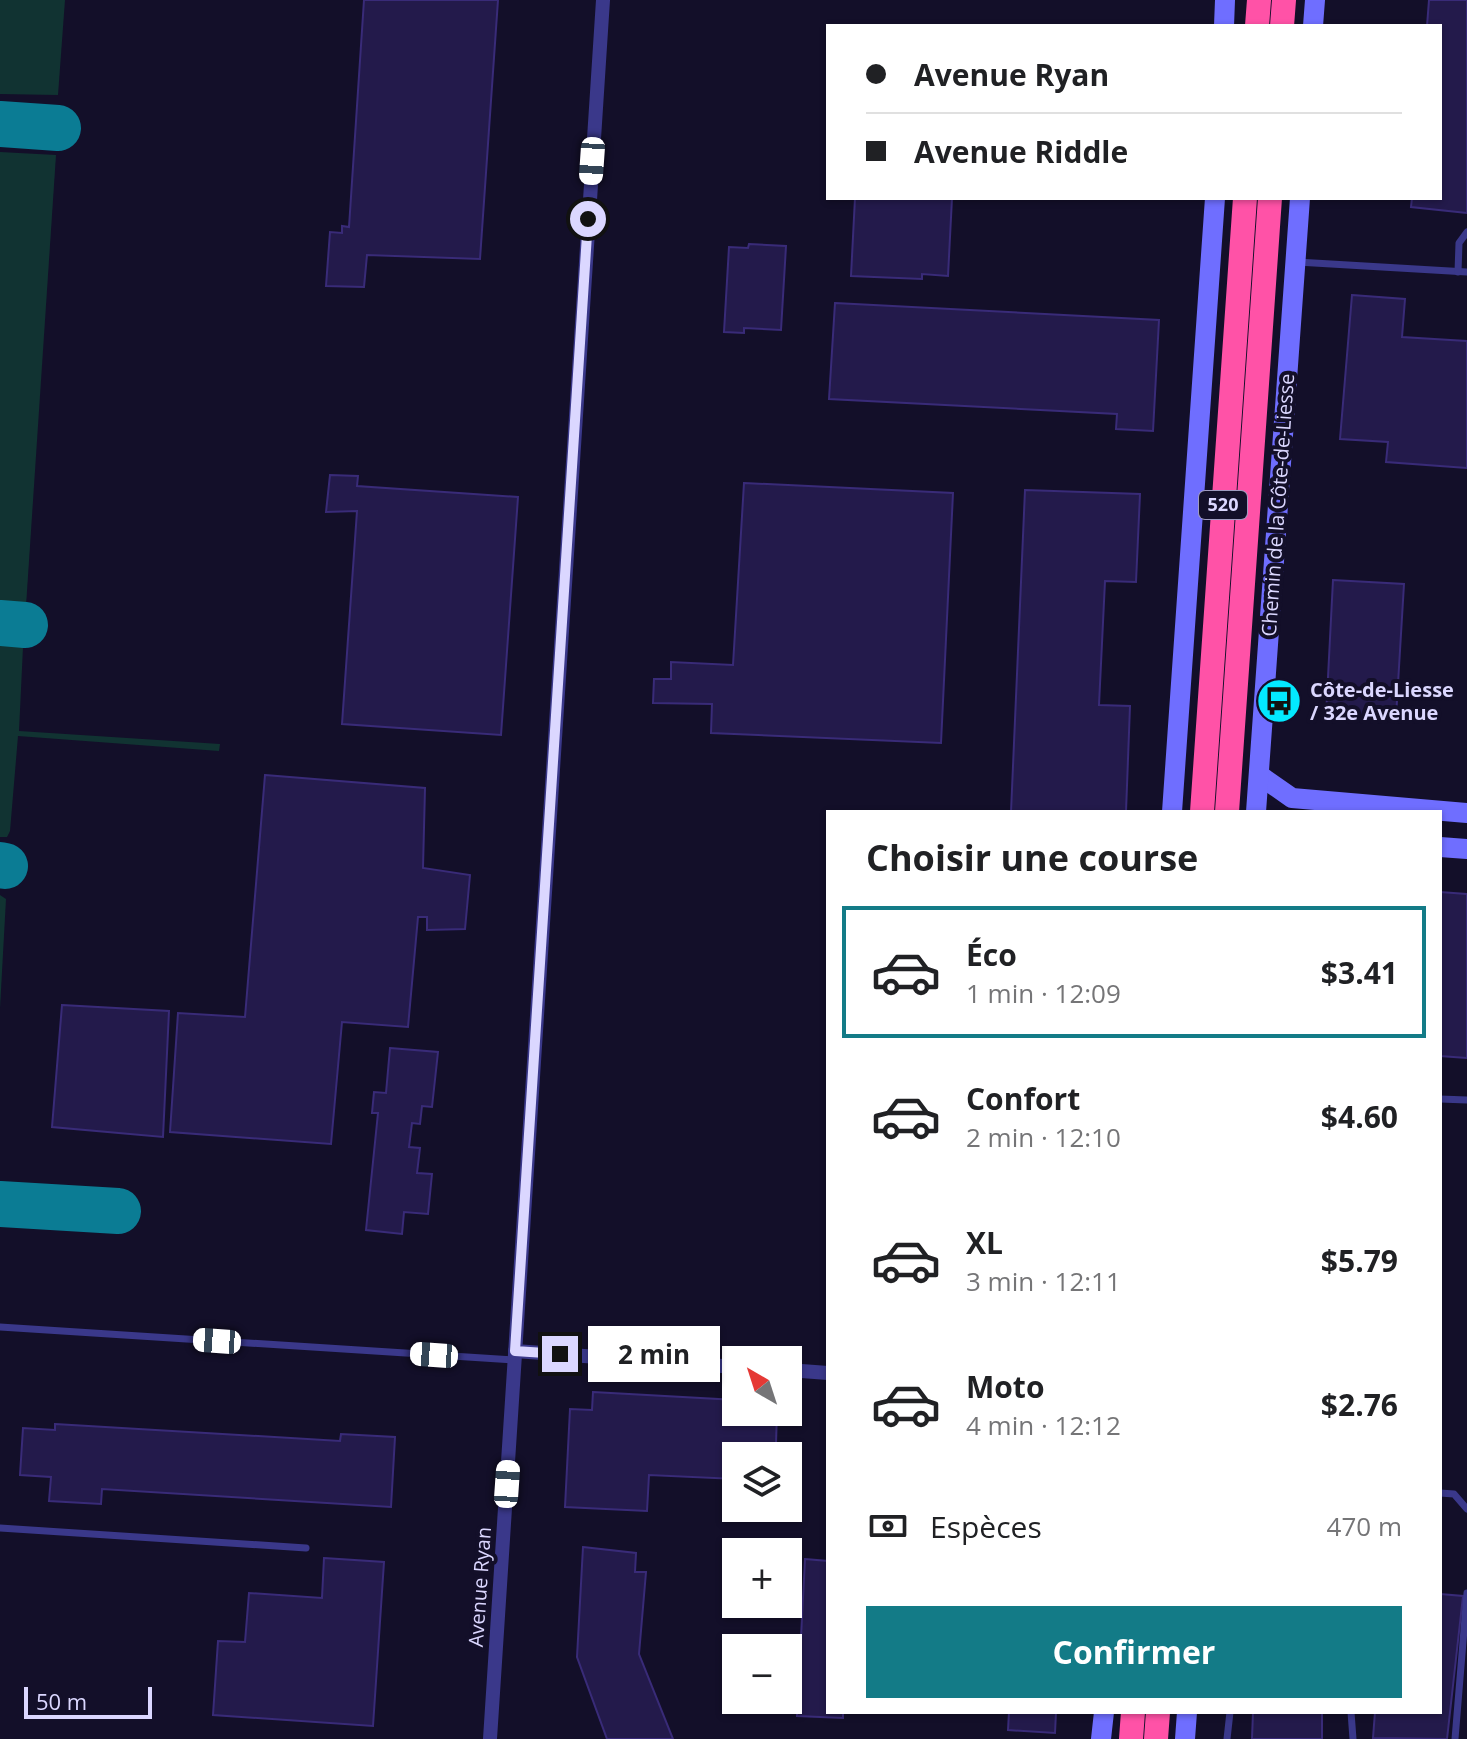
<!DOCTYPE html>
<html lang="fr">
<head>
<meta charset="utf-8">
<style>
  body { margin:0; font-family:"Open Sans",sans-serif; background:#f6f6f6; color:#202124; height:100vh; display:flex; flex-direction:column; font-size:30px; white-space:nowrap }
  * { box-sizing:border-box; margin:0 }
  p { font-size:26px; color:#757577 }
  .icon { flex:none; width:44px; height:44px; fill:none; stroke:currentColor; stroke-width:2; stroke-linecap:round; stroke-linejoin:round }
  .map { position:relative; flex:1; overflow:hidden }
  .sheet { position:absolute; left:826px; top:810px; width:616px; height:904px; display:flex; flex-direction:column; background:#fff; border-radius:0px; box-shadow:0 2px 6px #0004 }
  .sheet>* { flex:none }
  .banner { position:absolute; left:826px; top:24px; width:616px; height:176px; border-radius:0px; box-shadow:0 2px 6px #0004; display:grid; align-content:center; height:176px; padding:0 40px; background:#fff }
  .needle { width:52px; rotate:321deg }
  .buttons { position:absolute; left:722px; top:1346px; display:grid; gap:16px }
  .buttons a { display:grid; place-items:center; width:80px; height:80px; border-radius:0px; background:#fff; box-shadow:0 2px 6px #0004; font-size:40px }
  .scale { position:absolute; left:24px; bottom:20px; width:128px; box-sizing:border-box; padding-left:8px; border:4px solid #dbd7ff; border-top:0; font-size:22px; line-height:28px; white-space:nowrap; color:#dbd7ff; -webkit-text-stroke:6px #130f29; paint-order:stroke }
  .end { position:absolute; width:36px; height:36px; margin:-18px; border:10px solid #dbd7ff; background:#111; box-shadow:0 0 0 4px #111 }
  .from { border-radius:50% }
  .bubble { position:absolute; height:56px; border-radius:0px; background:#fff; box-shadow:0 2px 6px #0004; font-size:26px; font-weight:700; line-height:56px; text-align:center }
  .car { position:absolute; width:24px; height:48px; margin:-24px -12px; border-radius:10px; box-shadow:0 0 6px 2px #0007; background:linear-gradient(#fff 24%,#345 0 40%,#fff 0 76%,#345 0 86%,#fff 0) }
  .banner b { display:flex; align-items:center; gap:28px; height:76px; font-size:30px }
  .banner b+b { border-top:2px solid #e0e0e0 }
  .banner i { width:20px; height:20px; background:#202124 }
  ul { padding:0; list-style:none }
  li { display:flex; align-items:center; gap:24px; height:132px; margin:0 16px 12px; padding:0 24px; border:4px solid transparent; border-radius:0px }
  li div { flex:1 }
  li b { display:block; font-size:30px }
  li em { font-style:normal; font-weight:700 }
  li.selected { border-color:#137b87 }
  li>.icon { width:72px; height:72px; stroke-width:1.5 }
  h2 { padding:0 40px; font-size:36px; line-height:96px }
  .pay { display:flex; align-items:center; gap:20px; height:88px; padding:0 40px; font-size:30px }
  .pay p { margin-inline-start:auto }
  .primary-button { display:flex; gap:16px; margin-top:auto; padding:16px 40px }
  .primary-button a { flex:1; height:92px; border-radius:0px; background:#137b87; color:#fff; font-size:32px; font-weight:700; line-height:92px; text-align:center }
  .map>svg:first-child { display:block }
  .green { fill:#113332 }
  .lines { fill:none; stroke-linecap:round; stroke-linejoin:round }
  .taxiway { stroke:#0b7c94; stroke-width:46 }
  .building { fill:#231a4b; stroke:#392b78; stroke-width:2 }
  .lane { stroke:#3a388a; stroke-width:7 }
  .street { stroke:#3a388a; stroke-width:14 }
  .secondary { stroke:#6f6eff; stroke-width:20 }
  .highway { stroke:#ff52a7; stroke-width:24 }
  .route { stroke:#dbd7ff; stroke-width:10 }
  .labels { text-anchor:middle; stroke-width:8; stroke-linejoin:round; paint-order:stroke }
  .shield { fill:#130f29; stroke:#9f9bbf; stroke-width:2 }
  .shield-label { font-size:18px; font-weight:bold; fill:#dbd7ff }
  .street-label { font-size:20px; fill:#dbd7ff; stroke:#130f29 }
  .poi-label { font-size:20px; font-weight:bold; fill:#dbd7ff; stroke:#130f29; text-anchor:start }
</style>
</head>
<body>
<div class="map">
<svg width="1467" height="1739" viewBox="0 0 1467 1739">
  <rect width="100%" height="100%" fill="#130f29"/>
  <g class="green">
    <polygon points="0,0 65,0 58,95 0,94"/>
    <polygon points="0,152 56,155 26,606 0,604"/>
    <polygon points="0,643 23,647 19,731 220,744 219,751 18,736 10,831 7,837 0,837"/>
    <polygon points="0,895 6,899 0,1008"/>
  </g>
  <g class="lines">
    <g class="taxiway">
      <polyline points="0,124 58,128"/>
      <polyline points="0,623 25,625"/>
      <polyline points="0,865 5,866"/>
      <polyline points="0,1204 118,1211"/>
    </g>
  </g>
  <g class="building">
    <polygon points="364,0 498,0 480,259 367,255 364,287 326,286 330,232 342,233 342,226 349,227"/>
    <polygon points="1429,0 1467,0 1467,213 1411,207 1412,198 1440,198 1440,26 1427,26"/>
    <polygon points="855,198 952,198 948,276 922,274 922,279 851,276"/>
    <polygon points="749,244 786,246 781,330 744,328 744,333 724,332 729,247 748,248"/>
    <polygon points="1352,295 1405,299 1402,337 1467,341 1467,468 1386,462 1388,442 1340,439"/>
    <polygon points="835,303 1159,320 1153,431 1116,429 1117,414 829,399"/>
    <polygon points="330,475 358,476 357,486 518,497 501,735 342,724 357,511 326,512"/>
    <polygon points="744,483 953,493 941,743 711,733 712,704 653,703 654,679 671,679 671,662 733,665"/>
    <polygon points="1025,490 1140,494 1136,582 1105,581 1099,705 1130,706 1126,812 1011,812"/>
    <polygon points="1333,580 1404,584 1396,717 1326,716"/>
    <polygon points="265,775 425,788 423,868 470,875 465,929 427,930 427,917 418,917 408,1027 342,1022 331,1144 170,1132 178,1013 245,1017"/>
    <polygon points="1440,892 1467,894 1467,1058 1440,1056"/>
    <polygon points="62,1005 169,1011 163,1137 52,1127"/>
    <polygon points="390,1048 438,1052 432,1107 422,1106 420,1124 412,1123 409,1147 420,1148 417,1173 432,1174 428,1214 404,1212 402,1234 366,1230 378,1113 372,1113 374,1092 386,1093"/>
    <polygon points="593,1392 736,1400 736,1412 777,1412 776,1444 786,1444 786,1456 736,1456 736,1479 649,1475 647,1511 565,1507 570,1409 592,1410"/>
    <polygon points="55,1424 340,1441 341,1434 395,1437 391,1507 102,1489 101,1504 49,1501 51,1477 20,1475 23,1428 55,1430"/>
    <polygon points="583,1547 636,1553 635,1572 646,1572 639,1654 673,1739 607,1739 577,1657"/>
    <polygon points="324,1558 384,1562 373,1726 213,1715 218,1641 245,1642 249,1593 322,1598"/>
    <polygon points="805,1559 828,1561 828,1712 843,1712 843,1718 797,1716"/>
    <polygon points="1440,1594 1463,1596 1447,1739 1373,1738 1375,1712 1440,1712"/>
    <polygon points="1009,1712 1056,1712 1055,1733 1008,1730"/>
    <polygon points="1253,1712 1322,1712 1322,1739 1252,1739"/>
  </g>
  <g class="lines">
    <g class="lane">
      <polyline points="1297,262 1467,272"/>
      <polyline points="1458,272 1459,243 1467,232"/>
      <polyline points="1440,1099 1467,1100"/>
      <polyline points="0,1327 514,1360"/>
      <polyline points="1440,1493 1454,1494 1467,1509"/>
      <polyline points="0,1528 306,1548"/>
      <polyline points="1351,1712 1353,1739"/>
      <polyline points="1227,1739 1230,1712"/>
      <polyline points="1455,1739 1467,1593"/>
    </g>
    <g class="street">
      <polyline points="515,1351 736,1367"/>
      <polyline points="788,1370 828,1373"/>
      <polyline points="490,1739 603,0"/>
    </g>
    <g class="secondary">
      <polyline points="1224,26 1225,0"/>
      <polyline points="1313,26 1315,0"/>
      <polyline points="1259,775 1292,798 1467,813"/>
      <polyline points="1172,812 1215,198"/>
      <polyline points="1256,812 1300,198"/>
      <polyline points="1440,847 1467,849"/>
      <polyline points="1101,1739 1104,1712"/>
      <polyline points="1185,1739 1187,1712"/>
    </g>
    <g class="highway">
      <polyline points="1257,26 1259,0"/>
      <polyline points="1282,26 1284,0"/>
      <polyline points="1202,812 1245,198"/>
      <polyline points="1227,812 1270,198"/>
      <polyline points="1131,1739 1133,1712"/>
      <polyline points="1156,1739 1158,1712"/>
    </g>
  </g>
  <g class="lines">
    <polyline class="route" points="560,1354 515,1351 588,219"/>
  </g>
  <defs>
    <g id="bus-disc" transform="scale(2.3)"><circle r="9.5" fill="#03e9ff" stroke="#130f29"/><path d="M-5-6H5V4H4V6H2V4H-2V6H-4V4H-5ZM-3.5-4V0h7V-4ZM-3.5 1.2v1.5H-2V1.2ZM2 1.2v1.5H3.5V1.2Z" fill="#111"/></g>
  </defs>
  <g fill-rule="evenodd">
    <use href="#bus-disc" x="1279" y="701"/>
  </g>
  <g class="labels">
    <rect class="shield" x="1199" y="491" width="48" height="28" rx="6"/>
    <g class="shield-label">
      <text x="1223" y="511">520</text>
    </g>
    <g class="street-label">
      <text transform="translate(1278 505) rotate(-86)" y="7">Chemin de la Côte-de-Liesse</text>
      <text transform="translate(480 1587) rotate(-86)" y="7">Avenue Ryan</text>
    </g>
    <g class="poi-label">
      <text x="1310" y="697">Côte-de-Liesse<tspan x="1310" dy="23">/ 32e Avenue</tspan></text>
    </g>
  </g>
</svg>
<div class="buttons">
<a><svg class="needle" viewBox="-14 -14 28 28"><path d="M0-13l5 13h-10z" fill="#e53935"/><path d="M0 13l5-13h-10z" fill="#757577"/></svg></a>
<a><svg class="icon" aria-label="layers" viewBox="0 0 24 24"><path d="M12 4l9 5-9 5-9-5zM3 14l9 5 9-5"/></svg></a>
<a>+</a>
<a>−</a>
</div>
<div class="scale">50 m</div>
<i class="end from" style="left:588px;top:219px"></i>
<i class="end" style="left:560px;top:1354px"></i>
<div class="bubble" style="left:588px;top:1326px;width:132px">2 min</div>
<i class="car" style="left:592px;top:161px;rotate:184deg"></i>
<i class="car" style="left:217px;top:1341px;rotate:274deg"></i>
<i class="car" style="left:434px;top:1355px;rotate:274deg"></i>
<i class="car" style="left:507px;top:1484px;rotate:4deg"></i>
<div class="banner">
<b><i class="from"></i>Avenue Ryan</b>
<b><i></i>Avenue Riddle</b>
</div>
<section class="sheet">
<h2>Choisir une course</h2>
<ul>
<li class="selected"><svg class="icon" aria-label="car" viewBox="0 0 24 24"><path d="M5 17H2v-5l4-1 3-4h7l3 4 3 1v5h-3M9 17h6M6 11h13"/><circle cx="7" cy="17" r="2"/><circle cx="17" cy="17" r="2"/></svg><div><b>Éco</b><p>1 min · 12:09</p></div><em>$3.41</em></li>
<li><svg class="icon" aria-label="car" viewBox="0 0 24 24"><path d="M5 17H2v-5l4-1 3-4h7l3 4 3 1v5h-3M9 17h6M6 11h13"/><circle cx="7" cy="17" r="2"/><circle cx="17" cy="17" r="2"/></svg><div><b>Confort</b><p>2 min · 12:10</p></div><em>$4.60</em></li>
<li><svg class="icon" aria-label="car" viewBox="0 0 24 24"><path d="M5 17H2v-5l4-1 3-4h7l3 4 3 1v5h-3M9 17h6M6 11h13"/><circle cx="7" cy="17" r="2"/><circle cx="17" cy="17" r="2"/></svg><div><b>XL</b><p>3 min · 12:11</p></div><em>$5.79</em></li>
<li><svg class="icon" aria-label="car" viewBox="0 0 24 24"><path d="M5 17H2v-5l4-1 3-4h7l3 4 3 1v5h-3M9 17h6M6 11h13"/><circle cx="7" cy="17" r="2"/><circle cx="17" cy="17" r="2"/></svg><div><b>Moto</b><p>4 min · 12:12</p></div><em>$2.76</em></li>
</ul>
<div class="pay"><svg class="icon" aria-label="cash" viewBox="0 0 24 24"><path d="M3 7h18v10H3z"/><circle cx="12" cy="12" r="2"/></svg>Espèces<p>470 m</p></div>
<div class="primary-button"><a>Confirmer</a></div>
</section>
</div>
</body>
</html>
